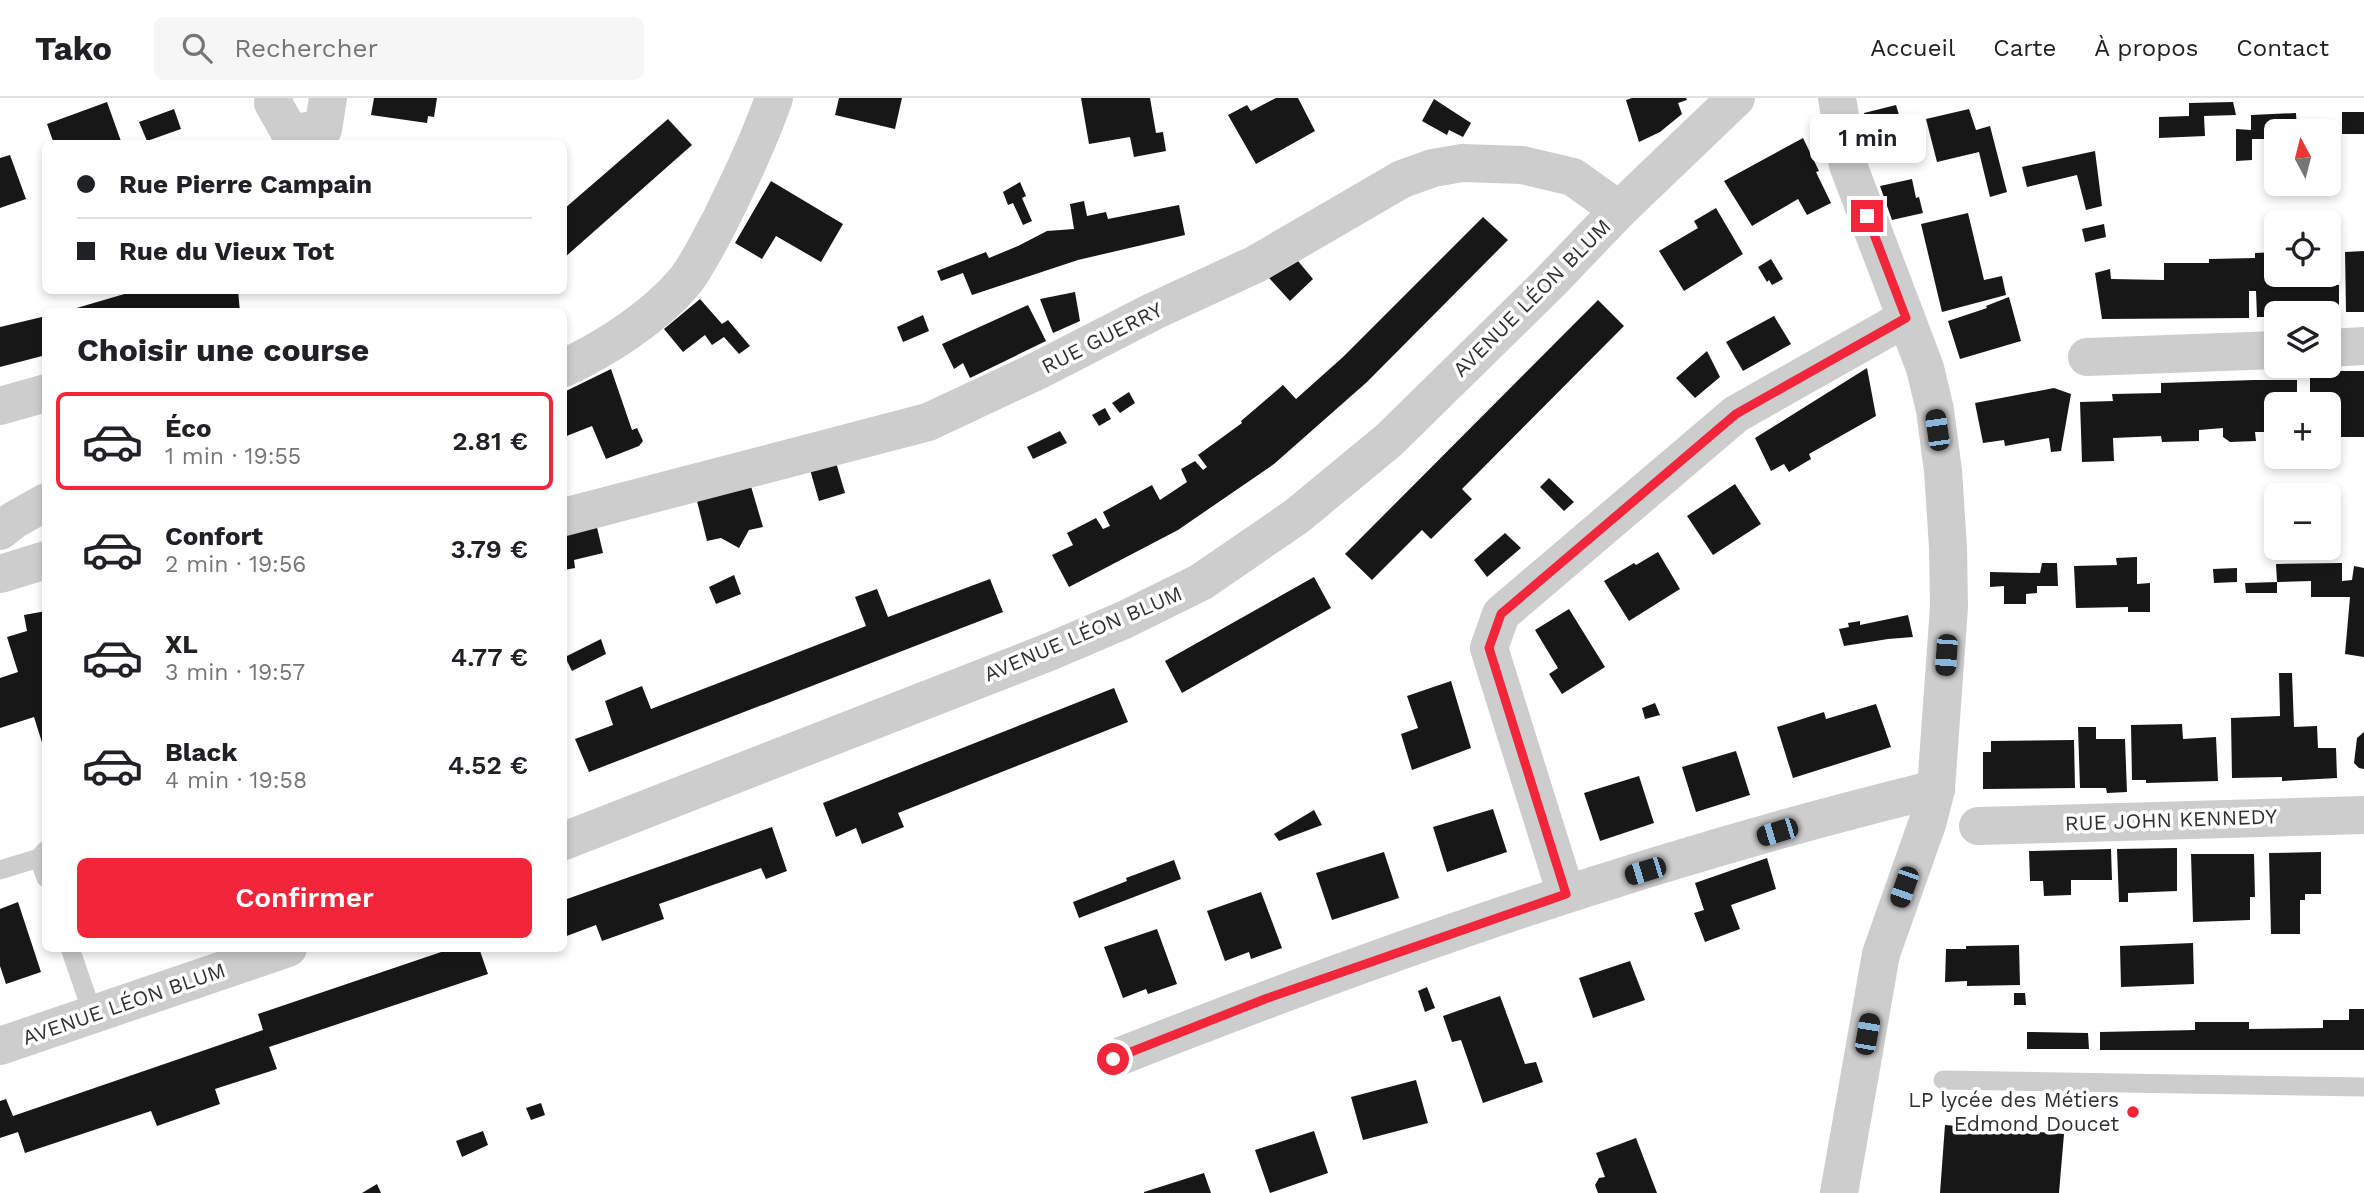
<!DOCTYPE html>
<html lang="fr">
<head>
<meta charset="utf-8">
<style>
  body { margin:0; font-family:"Work Sans",sans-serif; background:#f6f6f6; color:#202124; height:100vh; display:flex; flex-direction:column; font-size:26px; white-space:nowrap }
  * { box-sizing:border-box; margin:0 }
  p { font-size:23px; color:#757577 }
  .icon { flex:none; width:38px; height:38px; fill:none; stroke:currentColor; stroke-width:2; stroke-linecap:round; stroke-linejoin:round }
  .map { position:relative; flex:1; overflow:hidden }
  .panel { position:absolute; left:42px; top:210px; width:525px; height:644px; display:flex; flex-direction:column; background:#fff; border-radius:10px; box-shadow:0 4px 10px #0003 }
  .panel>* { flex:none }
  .banner { position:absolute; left:42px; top:42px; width:525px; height:154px; border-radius:10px; box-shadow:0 4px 10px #0003; display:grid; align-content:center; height:154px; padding:0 35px; background:#fff }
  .needle { width:46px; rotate:353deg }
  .tools { position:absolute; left:2264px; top:21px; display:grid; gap:14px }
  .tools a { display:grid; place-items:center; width:77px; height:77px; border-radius:10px; background:#fff; box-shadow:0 4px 10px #0003; font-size:35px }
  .end { position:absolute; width:32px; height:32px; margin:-16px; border:9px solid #f3253a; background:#fff; box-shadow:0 0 0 4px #fff }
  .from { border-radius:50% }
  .bubble { position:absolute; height:49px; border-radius:10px; background:#fff; box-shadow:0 4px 10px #0003; font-size:23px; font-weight:600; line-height:49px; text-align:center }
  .car { position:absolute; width:21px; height:42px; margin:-21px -10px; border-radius:9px; box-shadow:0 0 5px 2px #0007; background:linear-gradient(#222 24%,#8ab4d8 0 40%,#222 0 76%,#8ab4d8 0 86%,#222 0) }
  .banner b { display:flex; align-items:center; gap:24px; height:66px; font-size:26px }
  .banner b+b { border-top:2px solid #e0e0e0 }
  .banner i { width:18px; height:18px; background:#202124 }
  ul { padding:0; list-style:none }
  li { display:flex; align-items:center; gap:21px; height:98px; margin:0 14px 10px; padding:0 21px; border:4px solid transparent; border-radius:10px }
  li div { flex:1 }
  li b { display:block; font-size:26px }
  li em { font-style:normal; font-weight:600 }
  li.on { border-color:#f3253a }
  li>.icon { width:63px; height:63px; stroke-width:1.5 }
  h2 { padding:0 35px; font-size:32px; line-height:84px }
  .cta { display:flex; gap:14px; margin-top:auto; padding:14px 35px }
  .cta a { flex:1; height:80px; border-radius:10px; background:#f3253a; color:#fff; font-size:28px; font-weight:600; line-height:80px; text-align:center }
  header { display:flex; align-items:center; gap:42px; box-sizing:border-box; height:98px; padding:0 35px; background:#fff; border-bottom:2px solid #e0e0e0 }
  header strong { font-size:33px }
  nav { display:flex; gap:38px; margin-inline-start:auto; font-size:24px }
  .search { width:490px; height:63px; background:#f6f6f6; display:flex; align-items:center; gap:18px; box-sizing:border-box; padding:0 24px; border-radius:10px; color:#757577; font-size:26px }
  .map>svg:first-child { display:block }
  .building { fill:#171717 }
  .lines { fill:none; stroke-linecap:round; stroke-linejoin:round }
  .service { stroke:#cdcdcd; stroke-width:19 }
  .minor { stroke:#cdcdcd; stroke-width:38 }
  .tertiary { stroke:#cdcdcd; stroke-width:38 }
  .route { stroke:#f3253a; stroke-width:9 }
  .poi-dot { fill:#f3253a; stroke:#fff; stroke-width:2.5 }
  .labels { text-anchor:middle; stroke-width:7; stroke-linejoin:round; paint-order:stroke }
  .street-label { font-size:21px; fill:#303030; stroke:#fff }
  .poi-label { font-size:21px; fill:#303030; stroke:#fff; text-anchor:end }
</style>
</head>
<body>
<header>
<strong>Tako</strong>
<div class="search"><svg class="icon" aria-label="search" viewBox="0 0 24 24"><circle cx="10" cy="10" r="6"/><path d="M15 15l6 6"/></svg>Rechercher</div>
<nav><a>Accueil</a><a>Carte</a><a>À propos</a><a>Contact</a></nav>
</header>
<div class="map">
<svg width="2364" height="1095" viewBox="0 0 2364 1095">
  <rect width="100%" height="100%" fill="#fff"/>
  <g class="building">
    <polygon points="374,0 437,0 434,19 428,18 427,25 371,17"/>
    <polygon points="839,0 902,0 895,31 835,17"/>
    <polygon points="1081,0 1150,0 1156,35 1163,34 1166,53 1134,59 1130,39 1089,46"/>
    <polygon points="1276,0 1298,0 1315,33 1256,66 1228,17 1247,7 1251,13"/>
    <polygon points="1632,0 1686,0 1687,2 1678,5 1682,16 1660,34 1639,44 1626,2"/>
    <polygon points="1434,1 1471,25 1463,39 1449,32 1447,37 1422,23"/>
    <polygon points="107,4 122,46 54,46 47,26"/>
    <polygon points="2233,4 2236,17 2204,18 2205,38 2159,40 2159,19 2189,18 2189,5"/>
    <polygon points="1896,7 1902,27 1866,37 1864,15"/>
    <polygon points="174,11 181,31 147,43 139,24"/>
    <polygon points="1969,11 1976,32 1990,28 2007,94 1990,99 1979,54 1937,64 1926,21"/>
    <rect x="2342" y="14" width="22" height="22"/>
    <polygon points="2296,15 2297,32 2268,34 2268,41 2252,41 2252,62 2236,63 2236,31 2251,32 2251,17"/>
    <polygon points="668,21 692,47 564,160 564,111"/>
    <polygon points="1803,40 1819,73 1816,74 1831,105 1807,117 1798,101 1752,128 1724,83"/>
    <polygon points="2095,53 2102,108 2086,112 2077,77 2027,89 2022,69"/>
    <polygon points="10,57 26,101 0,110 0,60"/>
    <polygon points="1912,81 1916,100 1919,99 1923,115 1892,122 1880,88"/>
    <polygon points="771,83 843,126 821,164 776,138 762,161 735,145"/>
    <polygon points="1020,84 1026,98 1022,100 1032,123 1023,127 1013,105 1008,107 1003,94"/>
    <polygon points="1084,103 1087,118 1106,114 1108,121 1179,107 1185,137 1078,162 972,197 963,175 941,183 937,173 986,154 989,160 1018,148 1047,133 1074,131 1070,106"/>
    <polygon points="1716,110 1743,156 1684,193 1659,153 1698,130 1694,123"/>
    <polygon points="1968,115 1984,182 2002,178 2006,197 1942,214 1921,126"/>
    <polygon points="1483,119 1508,142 1367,284 1274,366 1178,432 1069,489 1052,457 1073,447 1067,435 1096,420 1103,431 1110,428 1103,414 1152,387 1160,402 1187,384 1181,371 1195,363 1203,372 1207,369 1198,357 1242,325 1241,323 1283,287 1296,301 1343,259"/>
    <polygon points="2104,126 2106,139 2085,144 2082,131"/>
    <polygon points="2364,153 2364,214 2346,214 2345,154"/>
    <polygon points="2277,154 2277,177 2315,177 2316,187 2339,187 2339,230 2329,230 2329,215 2277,215 2277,227 2274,227 2274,219 2257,219 2256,193 2249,193 2249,220 2102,221 2095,175 2110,171 2111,181 2164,182 2164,165 2209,165 2209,161 2255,160 2255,155"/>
    <polygon points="1771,161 1783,181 1772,187 1769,182 1767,184 1758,169"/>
    <polygon points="1298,163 1313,181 1290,203 1269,180"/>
    <polygon points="138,192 238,192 240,214 63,214"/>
    <polygon points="1075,194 1080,223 1053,235 1040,201"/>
    <polygon points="2009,199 2021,243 1960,261 1948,223 1987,210 1986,208"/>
    <polygon points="700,201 722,226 728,222 750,248 739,256 724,239 712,247 705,237 683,254 664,231"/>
    <polygon points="1598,202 1624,228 1462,391 1472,401 1431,441 1422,432 1372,482 1345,456"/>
    <polygon points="1028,207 1046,243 970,280 963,265 954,271 942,246"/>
    <polygon points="923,217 929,233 903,244 897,229"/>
    <polygon points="46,218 46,257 0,269 0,229"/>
    <polygon points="1774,218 1791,246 1743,273 1726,244"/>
    <polygon points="1707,253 1720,279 1695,300 1676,280"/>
    <polygon points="1867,270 1876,318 1809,356 1811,361 1789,374 1784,366 1771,373 1755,340"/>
    <polygon points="611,271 632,332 637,330 643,343 639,348 606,361 592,328 564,339 564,294"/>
    <polygon points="2339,273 2364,273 2364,339 2337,339 2338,313 2329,313 2329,306 2310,306 2310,274"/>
    <polygon points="2254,282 2297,282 2297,306 2277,306 2277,334 2255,334 2256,343 2230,344 2223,339 2223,330 2199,332 2199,343 2162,344 2161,338 2113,340 2114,363 2082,364 2080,304 2113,303 2112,296 2161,295 2161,285"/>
    <polygon points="2054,290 2071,296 2061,353 2051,354 2049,340 2005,348 2004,342 1983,345 1975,305"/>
    <polygon points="1129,294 1135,305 1120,315 1112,305"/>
    <polygon points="1105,310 1111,321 1099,328 1092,317"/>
    <polygon points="1060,333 1067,345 1033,361 1027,349"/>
    <polygon points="835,361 845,395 819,403 809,368"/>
    <polygon points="1549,380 1574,404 1564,413 1540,389"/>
    <polygon points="750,385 763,429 749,432 739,450 721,440 707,443 696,399"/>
    <polygon points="1735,386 1761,426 1713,457 1687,418"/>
    <polygon points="596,425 603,455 574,462 575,470 564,472 564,433"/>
    <polygon points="1505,435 1521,450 1487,479 1474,462"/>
    <polygon points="1658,454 1680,491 1629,523 1604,483 1634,465 1636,467"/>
    <polygon points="2137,459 2137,486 2150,485 2150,514 2128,514 2128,509 2076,510 2074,468 2117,467 2116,460"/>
    <polygon points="2042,465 2057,465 2058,488 2037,488 2037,495 2026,496 2026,506 2004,506 2004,488 1990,489 1990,474 2040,475"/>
    <polygon points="2342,465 2342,483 2352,482 2354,468 2364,470 2364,559 2345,556 2350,499 2311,499 2311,483 2277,484 2277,495 2246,495 2245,485 2277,484 2276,466"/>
    <polygon points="2237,470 2237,484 2214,485 2213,471"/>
    <polygon points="734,477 741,496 716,506 709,489"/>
    <polygon points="1314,479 1331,510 1182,595 1165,563"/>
    <polygon points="990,481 1003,514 589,674 575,641 613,627 605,603 642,588 651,611 866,528 855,499 877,491 888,519"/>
    <polygon points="1569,511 1605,569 1562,596 1549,576 1558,570 1535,532"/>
    <polygon points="46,513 46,654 45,654 34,619 0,630 0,580 18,574 7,539 27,533 24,517"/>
    <polygon points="1908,517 1913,539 1888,541 1844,548 1839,531 1849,529 1848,525 1860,523 1860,527"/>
    <polygon points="601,541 606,556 572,573 565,559"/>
    <polygon points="2279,575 2292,575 2294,629 2317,628 2318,650 2336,650 2337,680 2282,683 2282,679 2232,680 2231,620 2280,618"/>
    <polygon points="1451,583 1471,650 1412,672 1401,636 1418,630 1407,598"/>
    <polygon points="1114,590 1128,624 898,715 904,729 862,746 856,730 836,739 823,705"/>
    <polygon points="1655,605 1660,617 1645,621 1642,610"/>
    <polygon points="1876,606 1891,649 1793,680 1777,629 1824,614 1826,621"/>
    <polygon points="2182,626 2183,641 2216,639 2218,683 2146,685 2146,682 2132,682 2131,627"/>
    <polygon points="2078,629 2096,629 2096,641 2125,641 2127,694 2107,695 2106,690 2080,690"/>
    <polygon points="2364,634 2364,671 2359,670 2354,665 2357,640"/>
    <polygon points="2074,642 2075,690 1983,691 1983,654 1991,654 1991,643"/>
    <polygon points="1736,653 1750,697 1696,714 1682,669"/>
    <polygon points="1639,678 1654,725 1600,743 1584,695"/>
    <polygon points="1493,711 1507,754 1447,774 1433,729"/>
    <polygon points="1314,712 1322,727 1279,743 1274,736"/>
    <polygon points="772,729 787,773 766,781 761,770 659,806 664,821 602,843 596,827 564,839 564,802"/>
    <polygon points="2177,750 2177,793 2128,795 2128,804 2119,804 2117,751"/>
    <polygon points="2111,751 2112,782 2071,782 2071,797 2044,798 2043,783 2030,783 2029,753"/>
    <polygon points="1384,754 1399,800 1332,822 1316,775"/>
    <polygon points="2321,754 2321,796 2305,796 2305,802 2300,802 2300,836 2271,836 2269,755"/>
    <polygon points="2191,756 2254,756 2255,799 2250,799 2250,822 2193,824"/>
    <polygon points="1767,760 1776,791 1731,807 1740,831 1705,844 1694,815 1704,812 1695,785"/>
    <polygon points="1174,762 1181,781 1079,820 1073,804 1127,783 1126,780"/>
    <polygon points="1261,794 1282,850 1251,861 1249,854 1225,863 1207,813"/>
    <polygon points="18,804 41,874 6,886 0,868 0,811"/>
    <polygon points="1157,831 1177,886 1148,896 1146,891 1123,900 1104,849"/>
    <polygon points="2193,845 2194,886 2121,889 2120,848"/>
    <polygon points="2019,847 2020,887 1967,888 1967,883 1945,884 1946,851 1966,851 1966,848"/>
    <polygon points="453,850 479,850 488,876 269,949 277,971 215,991 220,1006 157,1028 151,1013 25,1055 18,1034 0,1040 0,1003 6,1001 13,1018 263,932 258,916"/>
    <polygon points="1630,863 1645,902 1593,920 1579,880"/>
    <polygon points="1427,889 1435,910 1425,914 1418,893"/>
    <polygon points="2014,895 2025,895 2026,907 2014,907"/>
    <polygon points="1500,898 1525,966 1536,964 1543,984 1483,1005 1461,942 1452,944 1443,918"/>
    <polygon points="2349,911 2364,911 2364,952 2100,952 2100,934 2195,932 2195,924 2249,924 2249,931 2323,930 2323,922 2349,922"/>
    <polygon points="2027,934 2088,935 2089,951 2027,951"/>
    <polygon points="1416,982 1428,1025 1363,1042 1351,999"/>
    <polygon points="541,1005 545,1017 531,1022 526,1010"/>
    <polygon points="1945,1027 2064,1036 2059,1095 1940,1095"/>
    <polygon points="483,1033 488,1047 462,1059 456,1043"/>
    <polygon points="1314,1033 1328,1075 1270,1095 1255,1052"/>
    <polygon points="1636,1040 1657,1095 1598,1095 1595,1087 1599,1080 1605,1079 1596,1055"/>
    <polygon points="1204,1075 1211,1095 1144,1095 1144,1094"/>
    <polygon points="377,1086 381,1095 362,1095"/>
  </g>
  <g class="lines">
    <g class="service">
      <polyline points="39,760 46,780"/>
      <polyline points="0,772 39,760 46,752"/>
      <polyline points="70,850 93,917"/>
      <polyline points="1943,982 2364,989"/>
    </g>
    <g class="minor">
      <polyline points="274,0 273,5 290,35 323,31 328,0"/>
      <polyline points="1837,0 1848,67 1925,270 1935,312 1943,373 1948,449 1949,509 1936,691 1928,723 1881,856 1839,1095"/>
      <polyline points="2329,250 2364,248"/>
      <polyline points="2087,259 2277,252"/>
      <path d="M564 270C605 251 655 219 685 183 699 165 709 143 720 123 740 82 759 43 774 0"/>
      <polyline points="0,308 46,295"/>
      <polyline points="564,419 928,324 1037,273 1154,213 1256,166 1402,81 1433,70 1462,65 1522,67 1573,79 1619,112"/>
      <polyline points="0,433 14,422 46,404"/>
      <polyline points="0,476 46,462"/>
      <polyline points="1978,728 2364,717"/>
      <polyline points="1566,796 1489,550 1501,516 1736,316 1906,220"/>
      <path d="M1113 961C1381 855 1655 759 1936 691"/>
    </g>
    <g class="tertiary">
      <polyline points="564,743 1049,554 1124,522 1201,484 1297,418 1389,342 1550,184 1619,112 1736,0"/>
      <polyline points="0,948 288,850"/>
    </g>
  </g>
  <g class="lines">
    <polyline class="route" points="1113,961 1265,901 1566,796 1489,550 1501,516 1736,316 1906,220 1867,118"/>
  </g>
  <circle class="poi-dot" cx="2133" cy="1014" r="7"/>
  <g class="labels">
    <g class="street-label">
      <text transform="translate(1532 200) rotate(-45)" y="7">AVENUE LÉON BLUM</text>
      <text transform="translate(1102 240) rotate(-27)" y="7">RUE GUERRY</text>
      <text transform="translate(1083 536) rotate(-23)" y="7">AVENUE LÉON BLUM</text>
      <text transform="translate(2171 722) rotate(-2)" y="7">RUE JOHN KENNEDY</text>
      <text transform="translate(124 906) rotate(-19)" y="7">AVENUE LÉON BLUM</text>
    </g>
    <g class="poi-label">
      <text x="2119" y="1009">LP lycée des Métiers<tspan x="2119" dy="24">Edmond Doucet</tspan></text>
    </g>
  </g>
</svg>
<div class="tools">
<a><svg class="needle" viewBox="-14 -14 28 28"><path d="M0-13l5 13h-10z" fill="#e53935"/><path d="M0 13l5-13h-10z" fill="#757577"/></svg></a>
<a><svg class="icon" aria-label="locate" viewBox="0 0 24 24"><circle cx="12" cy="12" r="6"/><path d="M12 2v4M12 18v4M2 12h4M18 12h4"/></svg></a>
<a><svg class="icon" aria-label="layers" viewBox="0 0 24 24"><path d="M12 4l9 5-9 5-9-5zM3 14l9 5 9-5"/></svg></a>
<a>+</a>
<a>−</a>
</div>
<i class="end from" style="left:1113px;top:961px"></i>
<i class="end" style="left:1867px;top:118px"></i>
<div class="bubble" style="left:1810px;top:16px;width:116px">1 min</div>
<i class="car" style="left:1937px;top:332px;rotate:352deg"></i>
<i class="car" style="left:1946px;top:557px;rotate:184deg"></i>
<i class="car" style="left:1777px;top:734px;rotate:253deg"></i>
<i class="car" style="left:1645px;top:773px;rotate:253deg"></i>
<i class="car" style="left:1904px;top:789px;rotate:199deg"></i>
<i class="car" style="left:1867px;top:936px;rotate:10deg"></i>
<div class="banner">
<b><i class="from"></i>Rue Pierre Campain</b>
<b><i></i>Rue du Vieux Tot</b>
</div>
<section class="panel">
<h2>Choisir une course</h2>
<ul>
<li class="on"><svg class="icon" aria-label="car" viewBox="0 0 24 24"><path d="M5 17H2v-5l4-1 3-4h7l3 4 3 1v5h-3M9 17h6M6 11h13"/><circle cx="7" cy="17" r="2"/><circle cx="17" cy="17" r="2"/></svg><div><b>Éco</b><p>1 min · 19:55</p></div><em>2.81 €</em></li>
<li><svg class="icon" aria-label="car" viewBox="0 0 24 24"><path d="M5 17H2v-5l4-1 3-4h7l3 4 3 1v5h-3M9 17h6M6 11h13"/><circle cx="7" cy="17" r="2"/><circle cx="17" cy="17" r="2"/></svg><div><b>Confort</b><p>2 min · 19:56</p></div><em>3.79 €</em></li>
<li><svg class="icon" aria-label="car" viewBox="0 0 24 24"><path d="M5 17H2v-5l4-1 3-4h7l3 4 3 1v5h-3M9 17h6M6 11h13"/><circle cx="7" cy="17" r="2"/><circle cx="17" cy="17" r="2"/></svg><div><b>XL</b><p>3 min · 19:57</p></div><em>4.77 €</em></li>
<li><svg class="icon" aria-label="car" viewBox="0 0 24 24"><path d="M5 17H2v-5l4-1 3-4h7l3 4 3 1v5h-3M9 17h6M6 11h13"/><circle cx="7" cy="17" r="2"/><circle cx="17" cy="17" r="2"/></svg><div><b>Black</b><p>4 min · 19:58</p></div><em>4.52 €</em></li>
</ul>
<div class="cta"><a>Confirmer</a></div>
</section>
</div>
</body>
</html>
